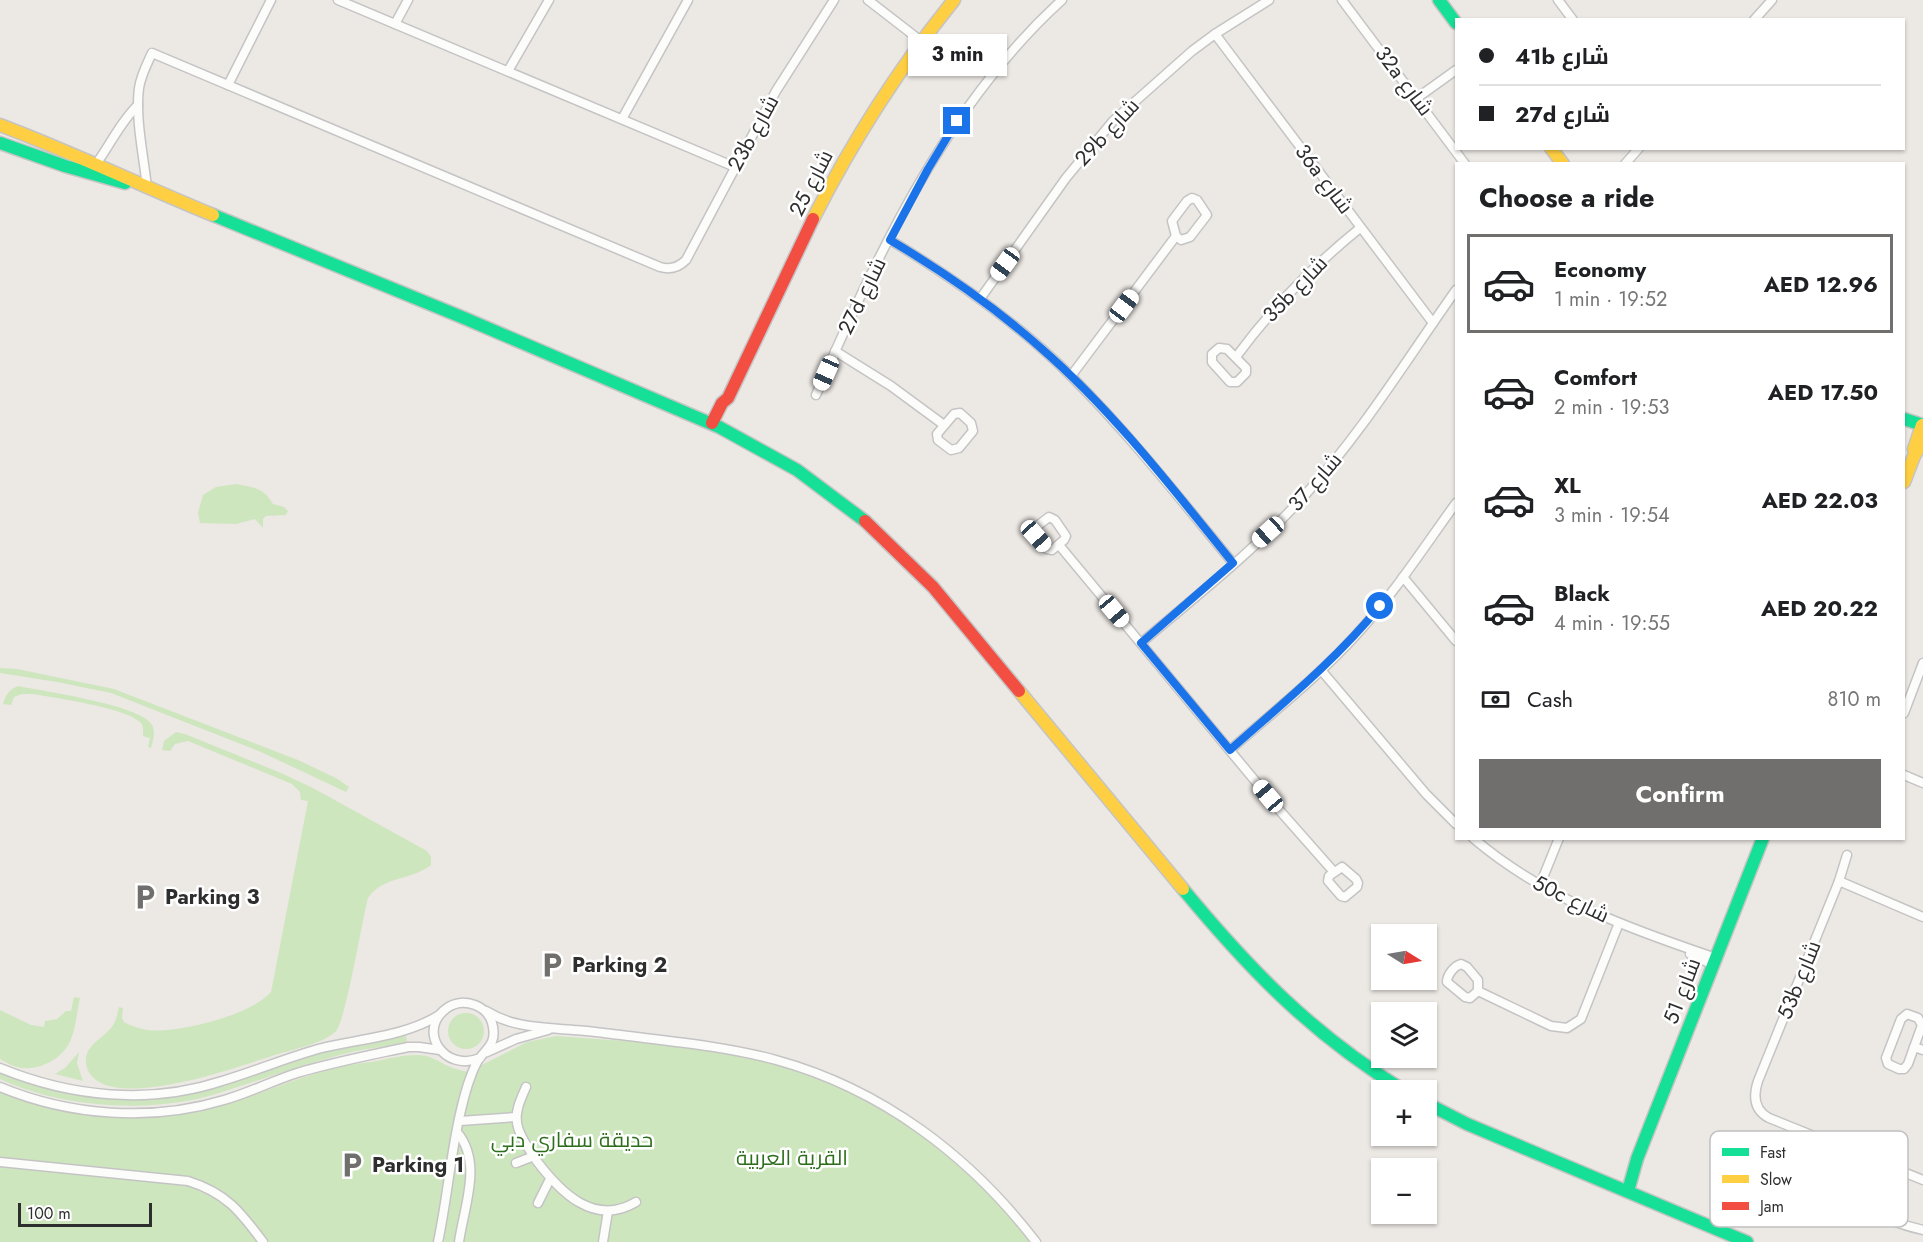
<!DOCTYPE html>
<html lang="en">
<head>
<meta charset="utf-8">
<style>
  body { margin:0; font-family:Jost,Cairo,sans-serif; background:#f2f2f2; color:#202124; height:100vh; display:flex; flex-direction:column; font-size:22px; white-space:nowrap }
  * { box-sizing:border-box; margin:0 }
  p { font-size:20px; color:#757577 }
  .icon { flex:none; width:33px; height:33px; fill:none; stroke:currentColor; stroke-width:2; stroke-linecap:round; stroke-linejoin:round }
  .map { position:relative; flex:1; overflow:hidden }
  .panel { position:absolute; left:1455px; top:162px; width:450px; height:678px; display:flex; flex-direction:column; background:#fff; border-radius:0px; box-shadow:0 2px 4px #0004 }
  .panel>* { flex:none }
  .guide { position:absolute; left:1455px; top:18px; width:450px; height:132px; border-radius:0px; box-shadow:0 2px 4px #0004; display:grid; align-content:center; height:132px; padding:0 24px; background:#fff }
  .needle { width:39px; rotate:101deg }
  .fabs { position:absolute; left:1371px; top:924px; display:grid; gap:12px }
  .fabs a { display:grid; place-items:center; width:66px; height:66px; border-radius:0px; background:#fff; box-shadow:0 2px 4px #0004; font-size:30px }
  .scale { position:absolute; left:18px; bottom:15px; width:134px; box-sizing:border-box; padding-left:6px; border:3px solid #2e2e2e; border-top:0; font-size:16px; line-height:21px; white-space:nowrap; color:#2e2e2e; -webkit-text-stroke:4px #fff; paint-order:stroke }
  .end { position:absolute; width:27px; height:27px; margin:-14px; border:8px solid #1a73e8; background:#fff; box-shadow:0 0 0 3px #fff }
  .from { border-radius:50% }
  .bubble { position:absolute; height:42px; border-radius:0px; background:#fff; box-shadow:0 2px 4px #0004; font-size:20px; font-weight:700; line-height:42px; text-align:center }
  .car { position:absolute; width:18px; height:36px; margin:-18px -9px; border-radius:8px; box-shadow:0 0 4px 2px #0007; background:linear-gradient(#fff 24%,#345 0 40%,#fff 0 76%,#345 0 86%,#fff 0) }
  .guide b { display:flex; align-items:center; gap:21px; height:57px; font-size:22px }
  .guide b+b { border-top:2px solid #e0e0e0 }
  .guide i { width:15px; height:15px; background:#202124 }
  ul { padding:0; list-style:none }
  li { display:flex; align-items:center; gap:18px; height:99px; margin:0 12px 9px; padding:0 12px; border:3px solid transparent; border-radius:0px }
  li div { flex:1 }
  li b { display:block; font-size:22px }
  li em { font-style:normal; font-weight:700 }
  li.current { border-color:#706f6e }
  li>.icon { width:54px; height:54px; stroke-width:1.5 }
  h2 { padding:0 24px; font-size:27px; line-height:72px }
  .pay { display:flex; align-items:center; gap:15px; height:66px; padding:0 24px; font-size:22px }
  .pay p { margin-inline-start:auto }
  .cta { display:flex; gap:12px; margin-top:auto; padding:12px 24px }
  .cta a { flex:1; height:69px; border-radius:0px; background:#706f6e; color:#fff; font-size:24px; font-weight:700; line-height:69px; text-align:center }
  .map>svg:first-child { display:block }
  .green { fill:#cee6be }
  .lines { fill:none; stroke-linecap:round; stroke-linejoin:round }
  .street-casing { stroke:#c5c4c5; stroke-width:11 }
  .fast-casing { stroke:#c5c4c5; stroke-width:15 }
  .slow-casing { stroke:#c5c4c5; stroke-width:15 }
  .jam-casing { stroke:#c5c4c5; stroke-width:15 }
  .street { stroke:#fcfcfb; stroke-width:8 }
  .fast { stroke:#16e098; stroke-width:12 }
  .slow { stroke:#ffcf43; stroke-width:12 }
  .jam { stroke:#f24e42; stroke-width:12 }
  .route { stroke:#1a73e8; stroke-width:8 }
  .labels { text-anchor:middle; stroke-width:5; stroke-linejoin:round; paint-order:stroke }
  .street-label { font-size:21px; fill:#2e2e2e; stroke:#fff }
  .poi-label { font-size:21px; font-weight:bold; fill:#2e2e2e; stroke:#fff; text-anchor:start }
  .park-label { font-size:21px; fill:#2c6e1b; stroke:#fff }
  .key { fill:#fff; stroke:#c0c0c0; stroke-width:1.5 }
  .key-label { font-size:16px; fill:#2e2e2e }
</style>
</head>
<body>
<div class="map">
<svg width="1923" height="1242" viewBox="0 0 1923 1242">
  <rect width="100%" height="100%" fill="#ece8e4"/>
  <g class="green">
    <path d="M236 484C253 487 264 488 273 504L284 507 288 511 286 515 266 516 263 519V528L255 519 236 524 200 523 198 513 203 495 216 487Z"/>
    <polygon points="0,668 17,669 114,689 298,760 336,778 349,787 346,792 261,752 111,693 57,682 0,673"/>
    <path d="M18 686C42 691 142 705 152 725 156 732 153 740 151 748L148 747 150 738 143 736C143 731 144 727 141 723 128 708 55 698 33 694H22L14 697 11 705 3 704C6 694 9 690 18 686Z"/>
    <path d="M176 732 185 734 281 773 313 788 427 851 431 857V865C411 881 384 875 368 898 362 921 346 1019 336 1031 324 1044 289 1050 272 1056 240 1066 104 1116 87 1068 81 1047 100 1041 111 1028 116 1022 117 1015 119 1007L123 1008 122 1018 124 1022C131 1026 138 1028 147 1030 177 1034 251 1015 271 992L308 801 301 800 300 792 292 784 188 741 175 744 170 751 162 750 164 741Z"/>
    <path d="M74 997 80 998C77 1011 76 1027 71 1039 64 1058 41 1070 22 1068 14 1067 7 1063 0 1059V1010L31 1025 44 1027 45 1021 57 1019 66 1011H71Z"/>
    <circle cx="466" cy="1031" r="18"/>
    <path d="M406 1035 407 1043C389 1046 370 1048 352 1052 306 1063 261 1080 216 1094 150 1114 62 1108 0 1079V1071L27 1081 141 1098 346 1046Z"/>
    <path d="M556 1036 721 1048 773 1063 852 1092 883 1107 943 1149 1018 1221 1030 1242H0V1092C74 1122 156 1124 232 1102 260 1094 287 1082 314 1074 334 1067 356 1064 377 1061 390 1058 404 1055 417 1055 430 1055 436 1060 446 1065 453 1069 461 1070 468 1072L527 1042Z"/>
    <polygon points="79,1052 77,1063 83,1081 55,1074 65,1068"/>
  </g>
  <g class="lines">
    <g class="street-casing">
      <g id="street">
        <polyline points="338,0 735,167"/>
        <polyline points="868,0 921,41"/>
        <polyline points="1342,0 1465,164"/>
        <polyline points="1558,0 1573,20"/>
        <polyline points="1754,20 1772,0"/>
        <polyline points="395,24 408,0"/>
        <polyline points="1215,34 1433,323"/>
        <polyline points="508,71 549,0"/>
        <polyline points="228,85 271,0"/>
        <polyline points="1417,98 1456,70"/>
        <polyline points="622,119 688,0"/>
        <path d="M96 164C110 145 121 121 138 105"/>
        <polyline points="1625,164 1639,148"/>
        <path d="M147 188C144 157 135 119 139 88 141 75 147 64 152 53L660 267C670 270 678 268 686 260L776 91 834 0"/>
        <polygon points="1192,198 1197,200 1207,215 1190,237 1181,240 1176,236 1172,221 1187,201"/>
        <path d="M890 240C955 279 1018 323 1072 377 1130 435 1181 500 1233 563"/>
        <polyline points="980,299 1066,178 1113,121 1192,51 1215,34 1269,0"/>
        <polygon points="1219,348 1227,349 1246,368 1246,373 1237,382 1230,382 1212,362 1212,354"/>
        <polyline points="835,351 891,386 944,425"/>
        <path d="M1236 357C1272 308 1313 266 1360 228"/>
        <polyline points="1071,376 1176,236"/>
        <path d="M816 395C877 255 947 104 1062 0"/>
        <polygon points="960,413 971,423 973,431 959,448 951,450 938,440 937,434 954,414"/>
        <polygon points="1049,517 1055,520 1066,536 1064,540 1052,550 1047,549 1034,532 1036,527"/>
        <polyline points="1059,545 1281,812 1334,872"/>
        <polyline points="1403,577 1456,641"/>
        <path d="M1141 643C1196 596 1255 550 1304 496 1362 433 1407 359 1456 290"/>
        <polyline points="1321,670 1426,794 1456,824"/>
        <polyline points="1904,713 1923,663"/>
        <path d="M1230 750C1273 712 1318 677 1356 635 1394 594 1424 547 1456 503"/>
        <polyline points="1904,775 1923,783"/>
        <path d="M1473 838C1543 898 1630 929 1716 958"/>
        <path d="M1847 855 1839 881 1758 1081C1753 1096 1754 1110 1769 1118L1923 1180"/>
        <polygon points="1342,867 1356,879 1358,883 1357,887 1345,897 1341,896 1328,881 1329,876"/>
        <polyline points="1839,881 1923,917"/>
        <polyline points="1540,885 1559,838"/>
        <polyline points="1690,954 1713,965"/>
        <path d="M1461 964 1467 967 1478 980V991L1470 998 1465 997 1447 982C1447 975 1454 966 1461 964Z"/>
        <polyline points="1478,991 1551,1026 1567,1028 1581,1019 1619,923"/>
        <path d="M486 1011C513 1028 543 1027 574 1030 592 1031 610 1034 628 1036 678 1042 728 1047 776 1060 882 1089 970 1156 1036 1242"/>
        <polygon points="1907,1014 1918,1018 1922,1025 1908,1064 1904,1069 1899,1069 1888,1064 1886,1058 1901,1019"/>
        <polyline points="1914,1047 1923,1050"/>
        <polyline points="487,1052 516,1039 548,1030"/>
        <path d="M0 1068C71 1097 149 1105 222 1081 256 1071 288 1057 322 1048 359 1039 407 1036 439 1015"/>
        <path d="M0 1087C70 1116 151 1122 224 1100 249 1093 272 1081 297 1073 334 1062 371 1055 408 1047H419L440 1050"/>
        <path d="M526 1087C521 1099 515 1110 517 1123 519 1136 529 1149 536 1160 560 1192 594 1227 636 1202"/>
        <polyline points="460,1121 516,1117"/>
        <path d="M457 1132C483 1163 464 1206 459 1242"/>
        <path d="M1872 1160C1869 1168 1865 1175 1864 1183 1859 1215 1899 1224 1923 1230"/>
        <path d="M0 1162 188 1181C226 1193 240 1211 263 1242"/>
        <polyline points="516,1163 534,1156"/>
        <polyline points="538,1203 550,1179"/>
        <path d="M438 1242C449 1190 452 1135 468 1084 471 1076 474 1066 479 1059 487 1048 496 1044 493 1027 490 1006 464 996 447 1008 416 1030 444 1073 480 1058"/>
        <polyline points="603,1242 608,1211"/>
      </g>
    </g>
    <g class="fast-casing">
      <g id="fast">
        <polyline points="1439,0 1456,23"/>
        <polyline points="0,143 65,166 125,183"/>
        <polyline points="213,215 464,318 719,427 797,470 865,521"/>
        <polyline points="1904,419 1923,425"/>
        <path d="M1183 889C1250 970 1312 1034 1403 1090"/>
        <polyline points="1426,1103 1467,1124 1747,1242"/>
        <polyline points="1628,1191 1637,1159 1763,838"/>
      </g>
    </g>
    <g class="slow-casing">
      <g id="slow">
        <path d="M0 125C72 152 142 186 213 215"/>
        <polyline points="1551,148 1563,164"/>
        <path d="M813 219C853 140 899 68 954 0"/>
        <polyline points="1914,449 1922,425"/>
        <polyline points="1904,482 1914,456 1923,441"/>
        <polyline points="1019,691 1183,889"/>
      </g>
    </g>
    <g class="jam-casing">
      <g id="jam">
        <polyline points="712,423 722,403 728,398 813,219"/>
        <polyline points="865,521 933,587 1019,691"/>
      </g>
    </g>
    <use href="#street" class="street"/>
    <use href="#fast" class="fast"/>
    <use href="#slow" class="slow"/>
    <use href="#jam" class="jam"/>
  </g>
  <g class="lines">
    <path class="route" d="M957 121 928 169 890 240C944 272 995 307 1042 349 1114 412 1173 489 1233 563L1141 643 1230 750C1282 704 1336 660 1380 606"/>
  </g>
  <defs>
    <g id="parking-bare" transform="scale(2.07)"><path d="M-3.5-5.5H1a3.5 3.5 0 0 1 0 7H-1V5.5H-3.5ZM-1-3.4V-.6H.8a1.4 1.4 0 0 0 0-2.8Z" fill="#706f6e" stroke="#fff" stroke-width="2.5" paint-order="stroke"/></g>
  </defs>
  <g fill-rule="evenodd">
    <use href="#parking-bare" x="145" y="897"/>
    <use href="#parking-bare" x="552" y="965"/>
    <use href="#parking-bare" x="352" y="1165"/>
  </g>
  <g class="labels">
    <g class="street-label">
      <text transform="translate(1404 81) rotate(53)" y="7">32a شارع</text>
      <text transform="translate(1107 132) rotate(-47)" y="7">29b شارع</text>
      <text transform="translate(753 133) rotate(-61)" y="7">23b شارع</text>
      <text transform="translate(1324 179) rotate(53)" y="7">36a شارع</text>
      <text transform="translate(811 183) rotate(-63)" y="7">شارع 25</text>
      <text transform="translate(1295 289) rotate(-46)" y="7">35b شارع</text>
      <text transform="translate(862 296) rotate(-64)" y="7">27d شارع</text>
      <text transform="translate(1315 482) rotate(-49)" y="7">شارع 37</text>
      <text transform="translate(1571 899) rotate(26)" y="7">50c شارع</text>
      <text transform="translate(1799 980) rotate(-68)" y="7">53b شارع</text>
      <text transform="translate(1682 991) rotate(-69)" y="7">شارع 51</text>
    </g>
    <g class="poi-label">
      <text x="165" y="904">Parking 3</text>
      <text x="572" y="972">Parking 2</text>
      <text x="372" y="1172">Parking 1</text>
    </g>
    <g class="park-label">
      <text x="572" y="1147">حديقة سفاري دبي</text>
      <text x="792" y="1165">القرية العربية</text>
    </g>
  </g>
  <rect x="1710" y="1131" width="198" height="96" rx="9" class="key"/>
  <rect x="1722" y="1148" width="27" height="8" fill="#16e098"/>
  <rect x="1722" y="1175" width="27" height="8" fill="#ffcf43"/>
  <rect x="1722" y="1202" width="27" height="8" fill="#f24e42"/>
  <g class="key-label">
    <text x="1760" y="1158">Fast</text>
    <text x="1760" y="1185">Slow</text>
    <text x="1760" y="1212">Jam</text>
  </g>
</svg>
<div class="fabs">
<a><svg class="needle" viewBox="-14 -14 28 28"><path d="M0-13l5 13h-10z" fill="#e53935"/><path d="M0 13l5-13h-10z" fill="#757577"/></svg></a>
<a><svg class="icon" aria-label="layers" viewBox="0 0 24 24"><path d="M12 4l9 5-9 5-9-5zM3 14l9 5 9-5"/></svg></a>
<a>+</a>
<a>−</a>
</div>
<div class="scale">100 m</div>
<i class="end from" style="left:1380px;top:606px"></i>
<i class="end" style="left:957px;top:121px"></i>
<div class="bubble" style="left:908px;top:34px;width:99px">3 min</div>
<i class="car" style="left:1005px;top:264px;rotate:216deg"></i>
<i class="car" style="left:1124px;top:306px;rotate:37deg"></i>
<i class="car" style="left:826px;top:373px;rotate:204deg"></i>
<i class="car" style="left:1268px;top:532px;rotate:228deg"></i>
<i class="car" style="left:1036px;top:536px;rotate:138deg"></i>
<i class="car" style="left:1114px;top:611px;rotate:140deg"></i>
<i class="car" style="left:1268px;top:796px;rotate:320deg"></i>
<div class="guide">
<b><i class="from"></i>41b شارع</b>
<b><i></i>27d شارع</b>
</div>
<section class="panel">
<h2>Choose a ride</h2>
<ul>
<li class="current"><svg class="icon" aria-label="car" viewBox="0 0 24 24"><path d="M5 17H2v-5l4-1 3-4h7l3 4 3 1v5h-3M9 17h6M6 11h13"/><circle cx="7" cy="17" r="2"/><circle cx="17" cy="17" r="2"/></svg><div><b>Economy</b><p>1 min · 19:52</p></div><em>AED 12.96</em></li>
<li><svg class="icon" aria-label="car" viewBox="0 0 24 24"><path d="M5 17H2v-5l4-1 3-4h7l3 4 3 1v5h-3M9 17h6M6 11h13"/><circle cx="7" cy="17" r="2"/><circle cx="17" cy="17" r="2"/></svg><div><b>Comfort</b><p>2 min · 19:53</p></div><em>AED 17.50</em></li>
<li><svg class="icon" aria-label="car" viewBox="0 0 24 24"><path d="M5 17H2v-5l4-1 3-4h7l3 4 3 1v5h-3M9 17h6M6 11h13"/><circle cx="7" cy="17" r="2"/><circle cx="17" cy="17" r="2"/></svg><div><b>XL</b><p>3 min · 19:54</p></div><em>AED 22.03</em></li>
<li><svg class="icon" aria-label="car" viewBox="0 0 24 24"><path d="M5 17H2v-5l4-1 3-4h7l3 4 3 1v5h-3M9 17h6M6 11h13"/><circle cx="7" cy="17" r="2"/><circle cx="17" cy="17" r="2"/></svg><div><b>Black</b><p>4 min · 19:55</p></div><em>AED 20.22</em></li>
</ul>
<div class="pay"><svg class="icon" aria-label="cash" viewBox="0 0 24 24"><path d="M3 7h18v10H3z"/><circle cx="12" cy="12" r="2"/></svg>Cash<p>810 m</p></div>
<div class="cta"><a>Confirm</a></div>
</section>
</div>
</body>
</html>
